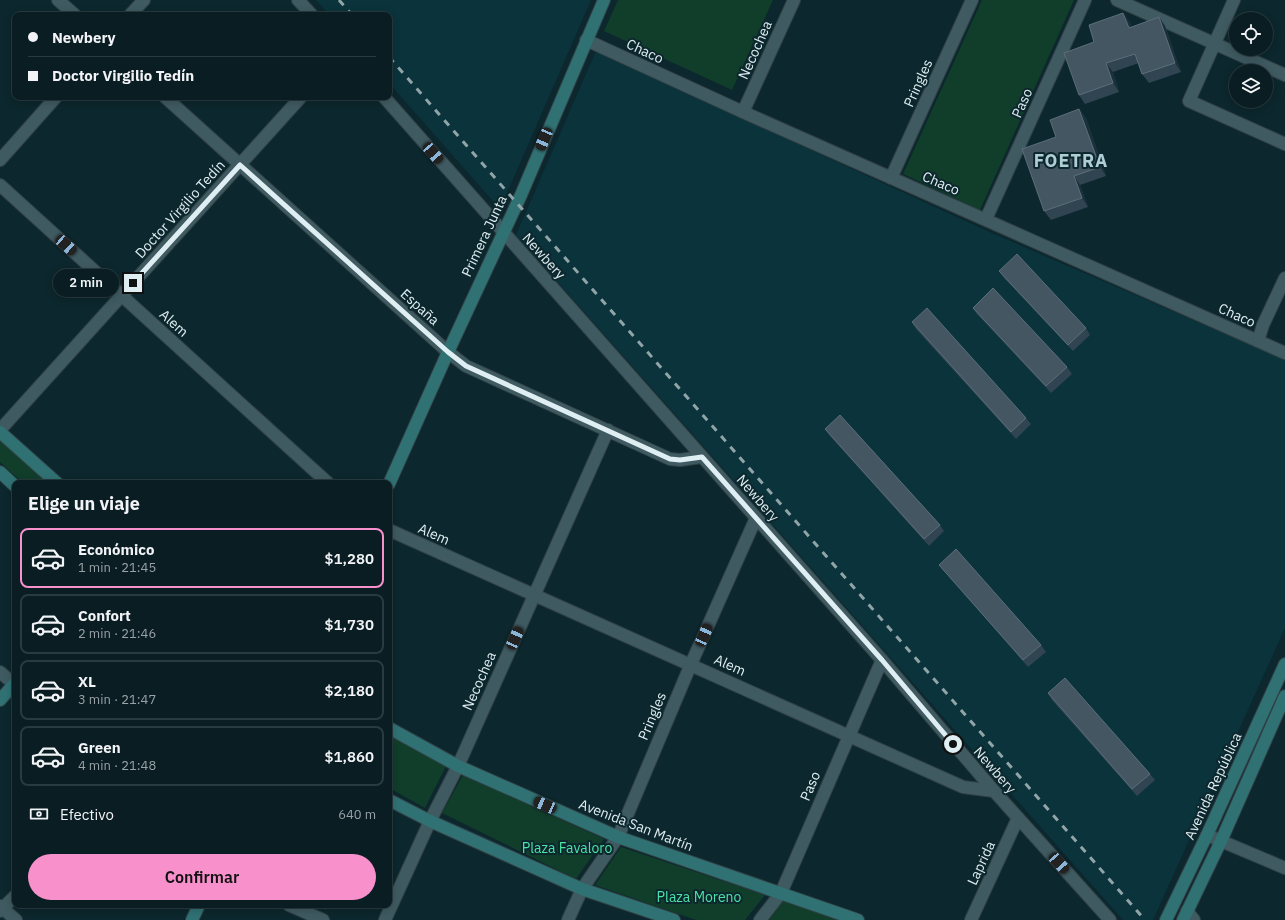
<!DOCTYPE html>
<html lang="es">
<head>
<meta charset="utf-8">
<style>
  body { margin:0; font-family:"IBM Plex Sans",sans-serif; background:#172a2f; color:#f1f3f6; height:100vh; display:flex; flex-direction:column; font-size:15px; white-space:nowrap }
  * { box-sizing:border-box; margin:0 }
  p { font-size:13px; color:#99a2a5 }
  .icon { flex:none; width:22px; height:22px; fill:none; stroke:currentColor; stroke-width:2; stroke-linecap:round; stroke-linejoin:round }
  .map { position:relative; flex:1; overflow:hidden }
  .details { position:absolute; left:12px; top:480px; width:380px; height:428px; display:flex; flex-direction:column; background:#091d22; border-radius:8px; box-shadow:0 2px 10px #0003,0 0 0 1px #293b40 }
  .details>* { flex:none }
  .banner { position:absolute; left:12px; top:12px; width:380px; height:88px; border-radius:8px; box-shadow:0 2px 10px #0003,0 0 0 1px #293b40; display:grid; align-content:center; height:88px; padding:0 16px; background:#091d22 }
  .fabs { position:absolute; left:1229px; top:12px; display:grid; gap:8px }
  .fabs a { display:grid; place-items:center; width:44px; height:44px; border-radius:50%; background:#091d22; box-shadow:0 2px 10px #0003,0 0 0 1px #293b40; font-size:20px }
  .end { position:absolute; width:18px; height:18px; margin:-9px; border:5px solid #dfeef2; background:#111; box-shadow:0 0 0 2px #111 }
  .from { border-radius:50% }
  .bubble { position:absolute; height:28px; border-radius:14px; background:#091d22; box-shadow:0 2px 10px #0003,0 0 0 1px #293b40; font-size:13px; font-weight:600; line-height:28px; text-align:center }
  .car { position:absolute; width:12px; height:24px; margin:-12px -6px; border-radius:5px; box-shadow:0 0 3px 1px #0007; background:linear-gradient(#222 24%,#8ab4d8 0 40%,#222 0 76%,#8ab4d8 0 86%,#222 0) }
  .banner b { display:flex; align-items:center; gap:14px; height:38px; font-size:15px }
  .banner b+b { border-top:1px solid #293b40 }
  .banner i { width:10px; height:10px; background:#f1f3f6 }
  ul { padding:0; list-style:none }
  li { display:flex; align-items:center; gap:12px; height:60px; margin:0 8px 6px; padding:0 8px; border:2px solid #293b40; border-radius:8px }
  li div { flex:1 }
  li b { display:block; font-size:15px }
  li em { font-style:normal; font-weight:600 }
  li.selected { border-color:#f890cc }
  li>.icon { width:36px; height:36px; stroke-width:1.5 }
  h2 { padding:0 16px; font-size:18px; line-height:48px }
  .pay { display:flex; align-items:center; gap:10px; height:44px; padding:0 16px; font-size:15px }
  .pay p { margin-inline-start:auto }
  .primary-button { display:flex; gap:8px; margin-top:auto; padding:8px 16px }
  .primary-button a { flex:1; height:46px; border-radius:24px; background:#f890cc; color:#111; font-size:16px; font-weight:600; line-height:46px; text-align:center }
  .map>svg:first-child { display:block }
  .built { fill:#0b333b }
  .green { fill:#113d2b }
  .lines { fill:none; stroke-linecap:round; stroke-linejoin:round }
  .minor-casing { stroke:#314146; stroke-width:14 }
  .tertiary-casing { stroke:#314146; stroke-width:14 }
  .secondary-casing { stroke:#314146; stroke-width:14 }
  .minor { stroke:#3f5a61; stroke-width:12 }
  .tertiary { stroke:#3f5a61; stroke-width:12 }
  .secondary { stroke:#307274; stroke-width:12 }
  .rail { stroke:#91a5a9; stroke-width:3; stroke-dasharray:7 7; stroke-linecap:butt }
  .wall { fill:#314451 }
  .shaded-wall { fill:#1a313b }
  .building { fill:#445662; stroke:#5c6e79 }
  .route { stroke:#dfeef2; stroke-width:5 }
  .labels { text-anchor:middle; stroke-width:4; stroke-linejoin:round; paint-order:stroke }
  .street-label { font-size:14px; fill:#dfeef2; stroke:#0c272d }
  .park-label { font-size:14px; fill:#4be3a6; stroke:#0c272d }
  .district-label { font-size:18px; font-weight:bold; letter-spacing:1px; fill:#afcdd5; stroke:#0c272d }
</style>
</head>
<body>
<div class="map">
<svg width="1285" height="920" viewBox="0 0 1285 920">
  <rect width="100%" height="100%" fill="#0c272d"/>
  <g class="built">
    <polygon points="316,0 591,0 500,209 389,83 389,15 329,15"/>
    <polygon points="596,51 985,230 1285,360 1285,628 1153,920 1123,920 516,235"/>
  </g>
  <g class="green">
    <polygon points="618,0 773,0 732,90 604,31"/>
    <polygon points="982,0 1074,0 980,210 903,174"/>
    <polygon points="0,436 52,483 23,483 0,462"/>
    <polygon points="389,735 446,766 425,808 389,788"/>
    <polygon points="463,775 604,839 576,879 442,813"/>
    <polygon points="621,847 765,895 745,920 696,920 595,885"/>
    <polygon points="785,899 841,920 769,920"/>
  </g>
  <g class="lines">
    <g class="minor-casing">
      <g id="minor">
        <polyline points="58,0 75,15"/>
        <polyline points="298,0 312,15"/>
        <polyline points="1117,0 1285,75"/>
        <polyline points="1234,0 1189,101 1285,144"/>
        <polyline points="130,15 144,0"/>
        <polyline points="586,40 743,112 1285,353"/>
        <polyline points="165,97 448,352 466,366 670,459 680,460 701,457"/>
        <polyline points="384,97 882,660 994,791 1110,920"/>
        <polyline points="743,112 794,0"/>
        <polyline points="0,160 56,97"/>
        <polyline points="891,178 972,0"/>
        <polyline points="0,185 328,483"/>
        <polyline points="986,219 1085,0"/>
        <polyline points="1258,341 1263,325 1285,278"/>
        <polyline points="0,430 301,97"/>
        <polyline points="389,530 963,787 994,791"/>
        <polyline points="0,672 15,685"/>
        <polyline points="1207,835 1285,868"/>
        <polyline points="289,905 323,920"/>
        <polyline points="0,906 16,920"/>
        <polyline points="0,911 15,896"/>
        <polyline points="385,920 430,821 458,766 608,430"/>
        <polyline points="568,920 582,889 618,837 691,664 756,518"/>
        <polyline points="760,920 781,893 882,660"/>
        <polyline points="971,920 1018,818"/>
      </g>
    </g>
    <g class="tertiary-casing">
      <polyline id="tertiary" points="1187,911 1194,920"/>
    </g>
    <g class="secondary-casing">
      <g id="secondary">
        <polyline points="0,432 57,483"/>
        <polyline points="0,472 15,486"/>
        <polyline points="389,484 448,352 521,195 604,0"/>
        <polyline points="0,700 15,683"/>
        <polyline points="389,728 458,766 618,837 858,920"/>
        <polyline points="389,800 430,821 582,889 674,920"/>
        <polyline points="192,920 199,905"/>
        <polyline points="1166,920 1207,835 1285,664"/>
        <polyline points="1183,920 1221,841 1285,696"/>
      </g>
    </g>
    <use href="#minor" class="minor"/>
    <use href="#tertiary" class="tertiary"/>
    <use href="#secondary" class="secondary"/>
    <g class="rail">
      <polyline points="339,0 352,15"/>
      <polyline points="389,57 1145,920"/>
    </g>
  </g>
  <g class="wall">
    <polygon points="1159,17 1165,26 1181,72 1149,83 1142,74 1139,63 1113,72 1119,92 1085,104 1079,95 1094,42 1130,22 1131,27"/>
    <polygon points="1079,109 1086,118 1106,176 1080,185 1088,207 1051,220 1044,211 1056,137"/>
    <polygon points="999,271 1086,328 1090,335 1073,351 1004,278"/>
    <polygon points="973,308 1067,367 1072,374 1051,393 977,314"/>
    <polygon points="912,322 1026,418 1031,424 1016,439 916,329"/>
    <polygon points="825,429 940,525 944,531 929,546 830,436"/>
    <polygon points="939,565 1041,645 1046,652 1028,667 944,571"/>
    <polygon points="1048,693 1150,774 1155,780 1137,796 1052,700"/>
  </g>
  <g class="shaded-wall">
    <polygon points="1123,13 1130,22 1135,37 1129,28"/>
    <polygon points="1159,17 1165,26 1181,72 1175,63"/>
    <polygon points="1106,63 1113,72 1119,92 1113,83"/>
    <polygon points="1079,109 1086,118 1106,176 1100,167"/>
    <polygon points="1074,176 1080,185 1088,207 1082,198"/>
  </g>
  <g class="building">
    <polygon points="1123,13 1129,28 1159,17 1175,63 1142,74 1135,54 1106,63 1113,83 1079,95 1064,53 1094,42 1089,25"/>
    <polygon points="1079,109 1100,167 1074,176 1082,198 1044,211 1022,149 1056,137 1050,120"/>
    <polygon points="1017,254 1086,328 1068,345 999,271"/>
    <polygon points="993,288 1067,367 1046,386 973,308"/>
    <polygon points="927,308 1026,418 1011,432 912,322"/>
    <polygon points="840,415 940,525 924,539 825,429"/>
    <polygon points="956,549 1041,645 1023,660 939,565"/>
    <polygon points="1065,678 1150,774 1132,789 1048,693"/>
  </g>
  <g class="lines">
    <polyline class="route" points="133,283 240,165 448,352 466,366 670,459 680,460 702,457 882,660 953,744"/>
  </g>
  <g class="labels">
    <g class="street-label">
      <text transform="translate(755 50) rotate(-66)" y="5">Necochea</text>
      <text transform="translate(645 51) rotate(25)" y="5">Chaco</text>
      <text transform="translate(918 83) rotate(-66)" y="5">Pringles</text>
      <text transform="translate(1022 103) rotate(-66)" y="5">Paso</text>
      <text transform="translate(941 183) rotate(23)" y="5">Chaco</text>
      <text transform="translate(180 209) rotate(-48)" y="5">Doctor Virgilio Tedín</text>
      <text transform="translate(484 236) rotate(-65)" y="5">Primera Junta</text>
      <text transform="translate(544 256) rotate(48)" y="5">Newbery</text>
      <text transform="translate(420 307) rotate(42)" y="5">España</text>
      <text transform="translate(1237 315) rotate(24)" y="5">Chaco</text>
      <text transform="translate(174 323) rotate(42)" y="5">Alem</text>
      <text transform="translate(758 498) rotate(49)" y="5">Newbery</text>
      <text transform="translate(434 534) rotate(24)" y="5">Alem</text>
      <text transform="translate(730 665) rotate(24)" y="5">Alem</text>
      <text transform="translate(479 681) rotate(-66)" y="5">Necochea</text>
      <text transform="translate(652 716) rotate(-67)" y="5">Pringles</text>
      <text transform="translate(995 770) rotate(49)" y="5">Newbery</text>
      <text transform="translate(810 786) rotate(-67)" y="5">Paso</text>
      <text transform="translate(1213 786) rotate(-65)" y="5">Avenida República</text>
      <text transform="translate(636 825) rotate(21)" y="5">Avenida San Martín</text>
      <text transform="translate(981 863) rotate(-65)" y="5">Laprida</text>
    </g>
    <g class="park-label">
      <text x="567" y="853">Plaza Favaloro</text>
      <text x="699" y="902">Plaza Moreno</text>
    </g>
    <g class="district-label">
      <text x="1071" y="167">FOETRA</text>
    </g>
  </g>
</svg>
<div class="fabs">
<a><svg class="icon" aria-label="locate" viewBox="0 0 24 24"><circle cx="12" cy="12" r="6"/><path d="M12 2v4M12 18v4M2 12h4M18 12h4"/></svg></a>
<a><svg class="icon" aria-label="layers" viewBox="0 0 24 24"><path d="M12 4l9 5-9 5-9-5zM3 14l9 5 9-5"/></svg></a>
</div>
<i class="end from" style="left:953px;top:744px"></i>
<i class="end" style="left:133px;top:283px"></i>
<div class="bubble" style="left:53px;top:269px;width:66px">2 min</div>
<i class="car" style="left:544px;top:139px;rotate:203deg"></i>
<i class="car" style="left:433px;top:153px;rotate:139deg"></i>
<i class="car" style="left:66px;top:245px;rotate:132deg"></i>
<i class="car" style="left:704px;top:635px;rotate:24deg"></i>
<i class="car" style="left:515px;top:638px;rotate:24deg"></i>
<i class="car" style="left:545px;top:805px;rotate:294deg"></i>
<i class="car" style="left:1059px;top:863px;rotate:138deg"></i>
<div class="banner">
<b><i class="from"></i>Newbery</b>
<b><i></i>Doctor Virgilio Tedín</b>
</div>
<section class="details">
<h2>Elige un viaje</h2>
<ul>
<li class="selected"><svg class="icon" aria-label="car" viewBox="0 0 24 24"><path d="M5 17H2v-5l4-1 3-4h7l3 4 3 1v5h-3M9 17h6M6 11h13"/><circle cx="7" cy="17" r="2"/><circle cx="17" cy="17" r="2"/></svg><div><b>Económico</b><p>1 min · 21:45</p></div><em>$1,280</em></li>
<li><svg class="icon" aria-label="car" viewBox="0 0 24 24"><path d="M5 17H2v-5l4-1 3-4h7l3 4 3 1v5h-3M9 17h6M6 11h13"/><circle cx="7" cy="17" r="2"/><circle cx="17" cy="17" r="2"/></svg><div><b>Confort</b><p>2 min · 21:46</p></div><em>$1,730</em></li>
<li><svg class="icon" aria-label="car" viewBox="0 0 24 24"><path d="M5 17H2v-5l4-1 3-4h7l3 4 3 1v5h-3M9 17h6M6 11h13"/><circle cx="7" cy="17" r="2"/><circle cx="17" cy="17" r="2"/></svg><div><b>XL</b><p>3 min · 21:47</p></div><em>$2,180</em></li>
<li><svg class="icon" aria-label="car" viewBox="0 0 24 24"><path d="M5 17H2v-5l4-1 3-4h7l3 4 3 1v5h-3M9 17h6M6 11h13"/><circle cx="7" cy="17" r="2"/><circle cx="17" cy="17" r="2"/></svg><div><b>Green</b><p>4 min · 21:48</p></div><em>$1,860</em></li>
</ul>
<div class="pay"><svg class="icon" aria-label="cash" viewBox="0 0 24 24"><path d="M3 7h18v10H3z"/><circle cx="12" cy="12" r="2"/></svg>Efectivo<p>640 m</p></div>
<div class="primary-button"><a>Confirmar</a></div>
</section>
</div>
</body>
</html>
